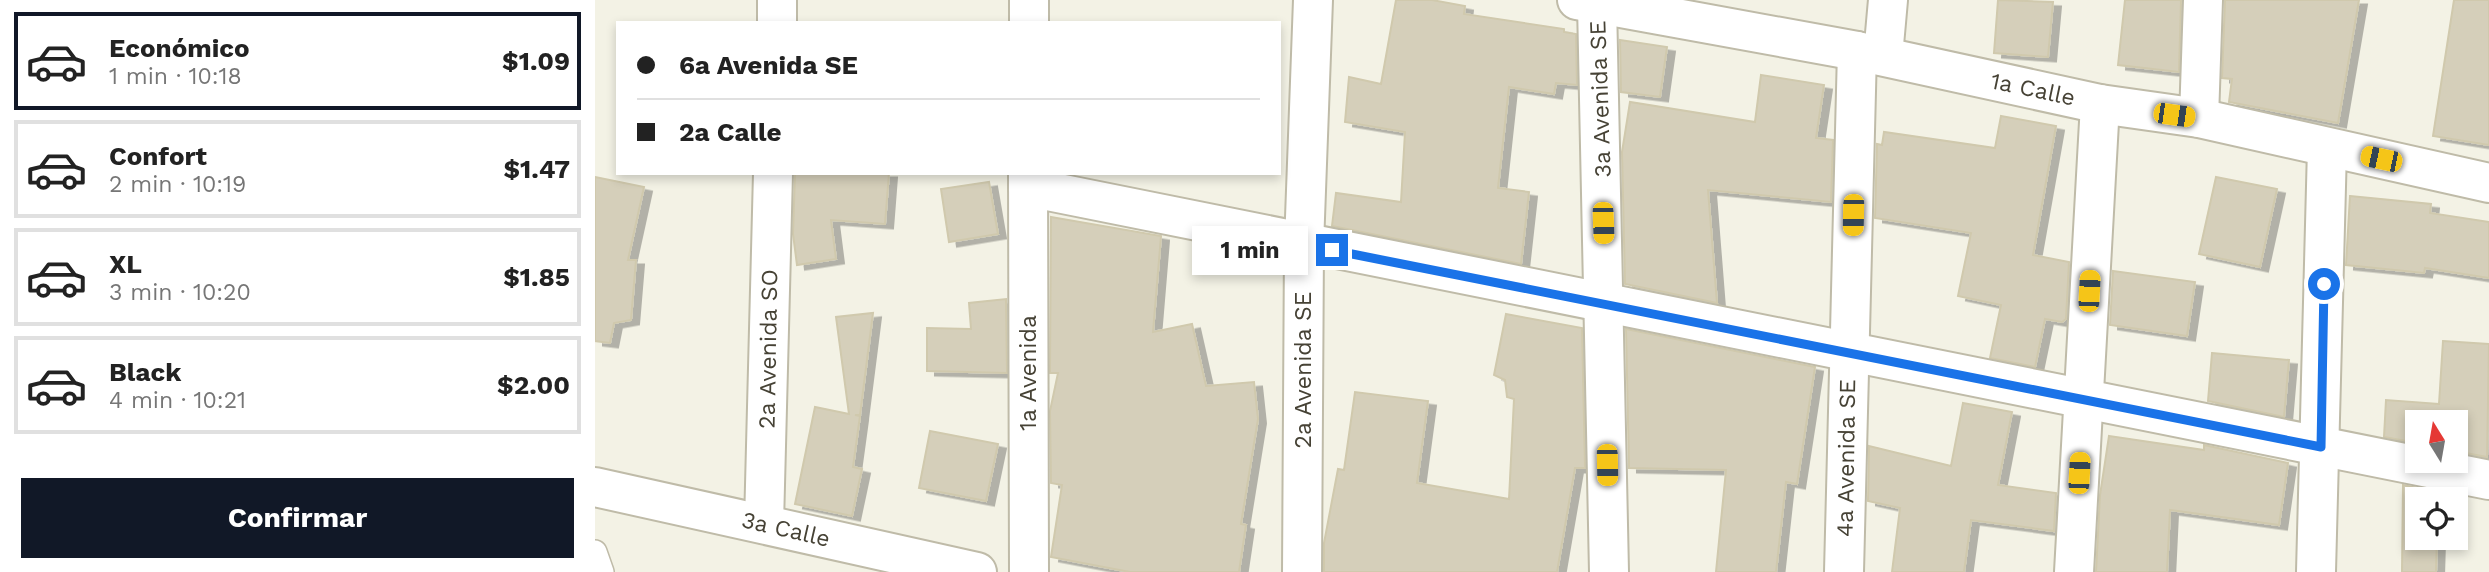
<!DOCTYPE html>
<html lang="es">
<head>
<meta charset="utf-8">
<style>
  body { margin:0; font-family:"Work Sans",sans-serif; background:#f6f6f6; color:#222; height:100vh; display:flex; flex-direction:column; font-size:26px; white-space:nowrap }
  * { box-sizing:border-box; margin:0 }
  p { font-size:23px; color:#767676 }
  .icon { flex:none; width:38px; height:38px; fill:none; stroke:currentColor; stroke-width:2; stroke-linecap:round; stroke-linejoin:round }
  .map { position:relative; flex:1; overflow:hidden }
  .sheet { display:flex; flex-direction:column; background:#fff; width:595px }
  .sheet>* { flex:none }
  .banner { position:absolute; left:21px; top:21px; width:665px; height:154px; border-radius:0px; box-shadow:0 4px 10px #0003; display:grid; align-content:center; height:154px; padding:0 21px; background:#fff }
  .needle { width:46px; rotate:349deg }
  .buttons { position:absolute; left:1810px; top:410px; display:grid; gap:14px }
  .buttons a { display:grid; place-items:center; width:63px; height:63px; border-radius:0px; background:#fff; box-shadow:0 4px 10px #0003; font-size:35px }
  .end { position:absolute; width:32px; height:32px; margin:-16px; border:9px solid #1a73e8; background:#fff; box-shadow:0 0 0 4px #fff }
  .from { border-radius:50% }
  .bubble { position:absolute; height:49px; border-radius:0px; background:#fff; box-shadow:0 4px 10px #0003; font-size:23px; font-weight:700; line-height:49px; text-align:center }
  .car { position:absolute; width:21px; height:42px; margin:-21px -10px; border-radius:9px; box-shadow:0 0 5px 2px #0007; background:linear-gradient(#f5c518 24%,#345 0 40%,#f5c518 0 76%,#345 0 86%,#f5c518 0) }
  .banner b { display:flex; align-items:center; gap:24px; height:66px; font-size:26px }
  .banner b+b { border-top:2px solid #e0e0e0 }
  .banner i { width:18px; height:18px; background:#222 }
  ul { padding:12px 0 0; list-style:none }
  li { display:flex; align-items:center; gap:21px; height:98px; margin:0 14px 10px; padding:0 7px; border:4px solid #e0e0e0; border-radius:0px }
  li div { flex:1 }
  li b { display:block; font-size:26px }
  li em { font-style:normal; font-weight:700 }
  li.on { border-color:#111827 }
  li>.icon { width:63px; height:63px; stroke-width:1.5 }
  .action { display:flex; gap:14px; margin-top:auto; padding:14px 21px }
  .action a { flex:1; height:80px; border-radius:0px; background:#111827; color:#fff; font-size:28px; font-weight:700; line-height:80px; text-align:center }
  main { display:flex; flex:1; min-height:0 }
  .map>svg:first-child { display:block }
  .building { fill:#d5cfba; stroke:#d0c9ad; stroke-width:2; filter:url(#shadow) }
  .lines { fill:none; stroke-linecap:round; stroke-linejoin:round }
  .service-casing { stroke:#bfbba8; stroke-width:26 }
  .minor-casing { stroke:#bfbba8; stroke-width:42 }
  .service { stroke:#fff; stroke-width:23 }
  .minor { stroke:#fff; stroke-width:38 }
  .route { stroke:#1a73e8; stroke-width:9 }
  .labels { text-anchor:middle; stroke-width:5; stroke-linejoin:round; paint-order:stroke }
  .street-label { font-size:23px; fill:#464235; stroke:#fff }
</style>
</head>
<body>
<main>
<section class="sheet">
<ul>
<li class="on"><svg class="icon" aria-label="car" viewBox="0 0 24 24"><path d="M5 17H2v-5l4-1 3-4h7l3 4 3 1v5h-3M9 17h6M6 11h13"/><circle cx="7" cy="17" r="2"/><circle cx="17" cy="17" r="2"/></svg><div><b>Económico</b><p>1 min · 10:18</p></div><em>$1.09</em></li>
<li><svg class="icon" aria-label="car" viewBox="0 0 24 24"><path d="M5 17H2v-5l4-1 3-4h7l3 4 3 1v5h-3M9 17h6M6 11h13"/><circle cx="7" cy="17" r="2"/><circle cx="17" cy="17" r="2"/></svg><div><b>Confort</b><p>2 min · 10:19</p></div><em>$1.47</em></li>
<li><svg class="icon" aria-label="car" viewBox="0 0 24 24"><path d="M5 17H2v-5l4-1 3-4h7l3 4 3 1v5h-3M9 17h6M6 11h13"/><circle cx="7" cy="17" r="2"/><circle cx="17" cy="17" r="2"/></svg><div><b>XL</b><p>3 min · 10:20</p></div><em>$1.85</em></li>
<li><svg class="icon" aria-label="car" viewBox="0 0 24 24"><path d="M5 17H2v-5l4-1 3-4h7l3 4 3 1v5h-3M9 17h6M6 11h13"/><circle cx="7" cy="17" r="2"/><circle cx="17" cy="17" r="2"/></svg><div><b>Black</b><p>4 min · 10:21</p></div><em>$2.00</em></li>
</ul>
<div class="action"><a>Confirmar</a></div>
</section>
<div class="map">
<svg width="1894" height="572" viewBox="0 0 1894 572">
  <defs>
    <filter id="shadow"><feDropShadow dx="8" dy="4.5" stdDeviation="0" flood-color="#0004"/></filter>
  </defs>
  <rect width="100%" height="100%" fill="#f3f2e5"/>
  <g class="building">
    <polygon points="801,0 837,0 870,6 869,14 969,29 969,32 981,34 982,85 961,83 959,94 914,87 903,188 934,192 926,264 737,226 741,193 806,202 810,132 750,122 754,77 786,84"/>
    <polygon points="1403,0 1458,2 1453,57 1399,53"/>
    <polygon points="1530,0 1586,0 1584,72 1523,65"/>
    <polygon points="1630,0 1764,0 1743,123 1634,102 1637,79 1627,78"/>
    <polygon points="1859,0 1894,0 1894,145 1838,136"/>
    <polygon points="1025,40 1072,47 1065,97 1026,92"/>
    <polygon points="1166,75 1229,85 1221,138 1238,140 1236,202 1113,190 1122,303 1030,284 1027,152 1035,102 1160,122"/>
    <polygon points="1406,116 1461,126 1438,255 1474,262 1471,319 1467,322 1450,319 1440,367 1395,358 1406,305 1363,296 1376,233 1280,218 1282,144 1287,145 1289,132 1400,148"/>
    <polygon points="200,173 294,173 290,224 236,220 241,259 202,265 198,234"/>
    <polygon points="0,177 49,187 33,260 41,260 36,320 19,323 15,343 0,341"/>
    <polygon points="1621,177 1682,189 1665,267 1604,254"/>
    <polygon points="394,182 403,234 354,242 346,189"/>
    <polygon points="1755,196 1836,204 1835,213 1894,222 1894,278 1830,268 1829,273 1751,265"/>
    <polygon points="456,217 566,236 558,332 597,324 611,386 659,382 663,419 646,524 651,525 644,572 535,572 456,557 467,485 456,483 455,411 463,373 455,373"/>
    <polygon points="1518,271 1600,282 1592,336 1515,325"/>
    <polygon points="411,299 412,373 332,371 332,328 376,329 374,303"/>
    <polygon points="278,313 265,415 260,415 265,416 258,467 267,469 257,516 200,504 220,407 254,414 241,317"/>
    <polygon points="911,314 987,328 990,468 980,468 962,572 729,572 729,543 743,469 749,470 760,392 833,401 822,483 914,499 919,399 912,397 910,380 899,375"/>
    <polygon points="1031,329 1220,367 1202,484 1191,482 1181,572 1121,572 1131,470 1034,468"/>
    <polygon points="1848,341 1894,344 1892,457 1860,451 1860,422 1822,422 1822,443 1789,437 1791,400 1844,404"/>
    <polygon points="1617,353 1694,360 1689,417 1613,401"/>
    <polygon points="1368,403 1417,412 1403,485 1461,493 1459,531 1376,520 1369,572 1297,572 1305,508 1273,501 1274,446 1356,466"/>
    <polygon points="335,431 403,444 391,501 324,488"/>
    <polygon points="1514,436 1609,450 1609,445 1693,463 1684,525 1575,510 1572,572 1501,572 1505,495"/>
    <polygon points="1808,485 1842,492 1842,499 1822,499 1822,537 1842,537 1841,572 1807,572"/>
  </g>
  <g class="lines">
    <g class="service-casing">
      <polyline id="service" points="0,552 7,572"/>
    </g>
    <g class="minor-casing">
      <g id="minor">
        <polyline points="982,0 1262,51 1505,104 1604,118 1894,183"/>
        <polyline points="1002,4 1014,572"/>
        <polyline points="182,23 182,0"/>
        <polyline points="434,23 434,0"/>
        <polyline points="1288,56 1293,0"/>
        <polyline points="1604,118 1608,0"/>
        <polyline points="433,173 434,572"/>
        <polyline points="433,187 1894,480"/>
        <polyline points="0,487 382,572"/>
        <polyline points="169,524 178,173"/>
        <polyline points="707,572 709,245 718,0"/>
        <polyline points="1249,572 1262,51"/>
        <polyline points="1479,572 1505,104"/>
        <polyline points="1721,572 1732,148"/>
      </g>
    </g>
    <use href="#service" class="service"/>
    <use href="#minor" class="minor"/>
  </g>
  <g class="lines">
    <polyline class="route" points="737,250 1726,447 1729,284"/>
  </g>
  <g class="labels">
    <g class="street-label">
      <text transform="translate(1438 89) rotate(12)" y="8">1a Calle</text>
      <text transform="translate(1005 99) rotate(-92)" y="8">3a Avenida SE</text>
      <text transform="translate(173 349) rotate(-89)" y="8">2a Avenida SO</text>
      <text transform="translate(708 370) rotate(-90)" y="8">2a Avenida SE</text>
      <text transform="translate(433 373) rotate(-90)" y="8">1a Avenida</text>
      <text transform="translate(1251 458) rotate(-89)" y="8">4a Avenida SE</text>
      <text transform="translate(191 529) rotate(13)" y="8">3a Calle</text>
    </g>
  </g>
</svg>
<div class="buttons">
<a><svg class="needle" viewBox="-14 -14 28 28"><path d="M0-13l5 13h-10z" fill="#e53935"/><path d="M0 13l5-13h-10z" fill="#767676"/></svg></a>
<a><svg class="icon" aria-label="locate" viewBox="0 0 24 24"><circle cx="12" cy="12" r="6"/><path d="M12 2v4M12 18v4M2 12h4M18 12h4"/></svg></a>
</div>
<i class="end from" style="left:1729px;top:284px"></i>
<i class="end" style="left:737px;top:250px"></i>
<div class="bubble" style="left:597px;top:226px;width:116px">1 min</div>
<i class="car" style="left:1579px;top:115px;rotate:98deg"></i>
<i class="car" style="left:1786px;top:159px;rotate:282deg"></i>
<i class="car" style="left:1258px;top:215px;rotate:181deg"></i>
<i class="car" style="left:1008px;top:223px;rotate:178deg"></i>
<i class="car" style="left:1494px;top:291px;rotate:3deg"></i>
<i class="car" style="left:1012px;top:465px;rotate:179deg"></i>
<i class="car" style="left:1484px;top:473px;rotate:3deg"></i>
<div class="banner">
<b><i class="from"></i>6a Avenida SE</b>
<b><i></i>2a Calle</b>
</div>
</div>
</main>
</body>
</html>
